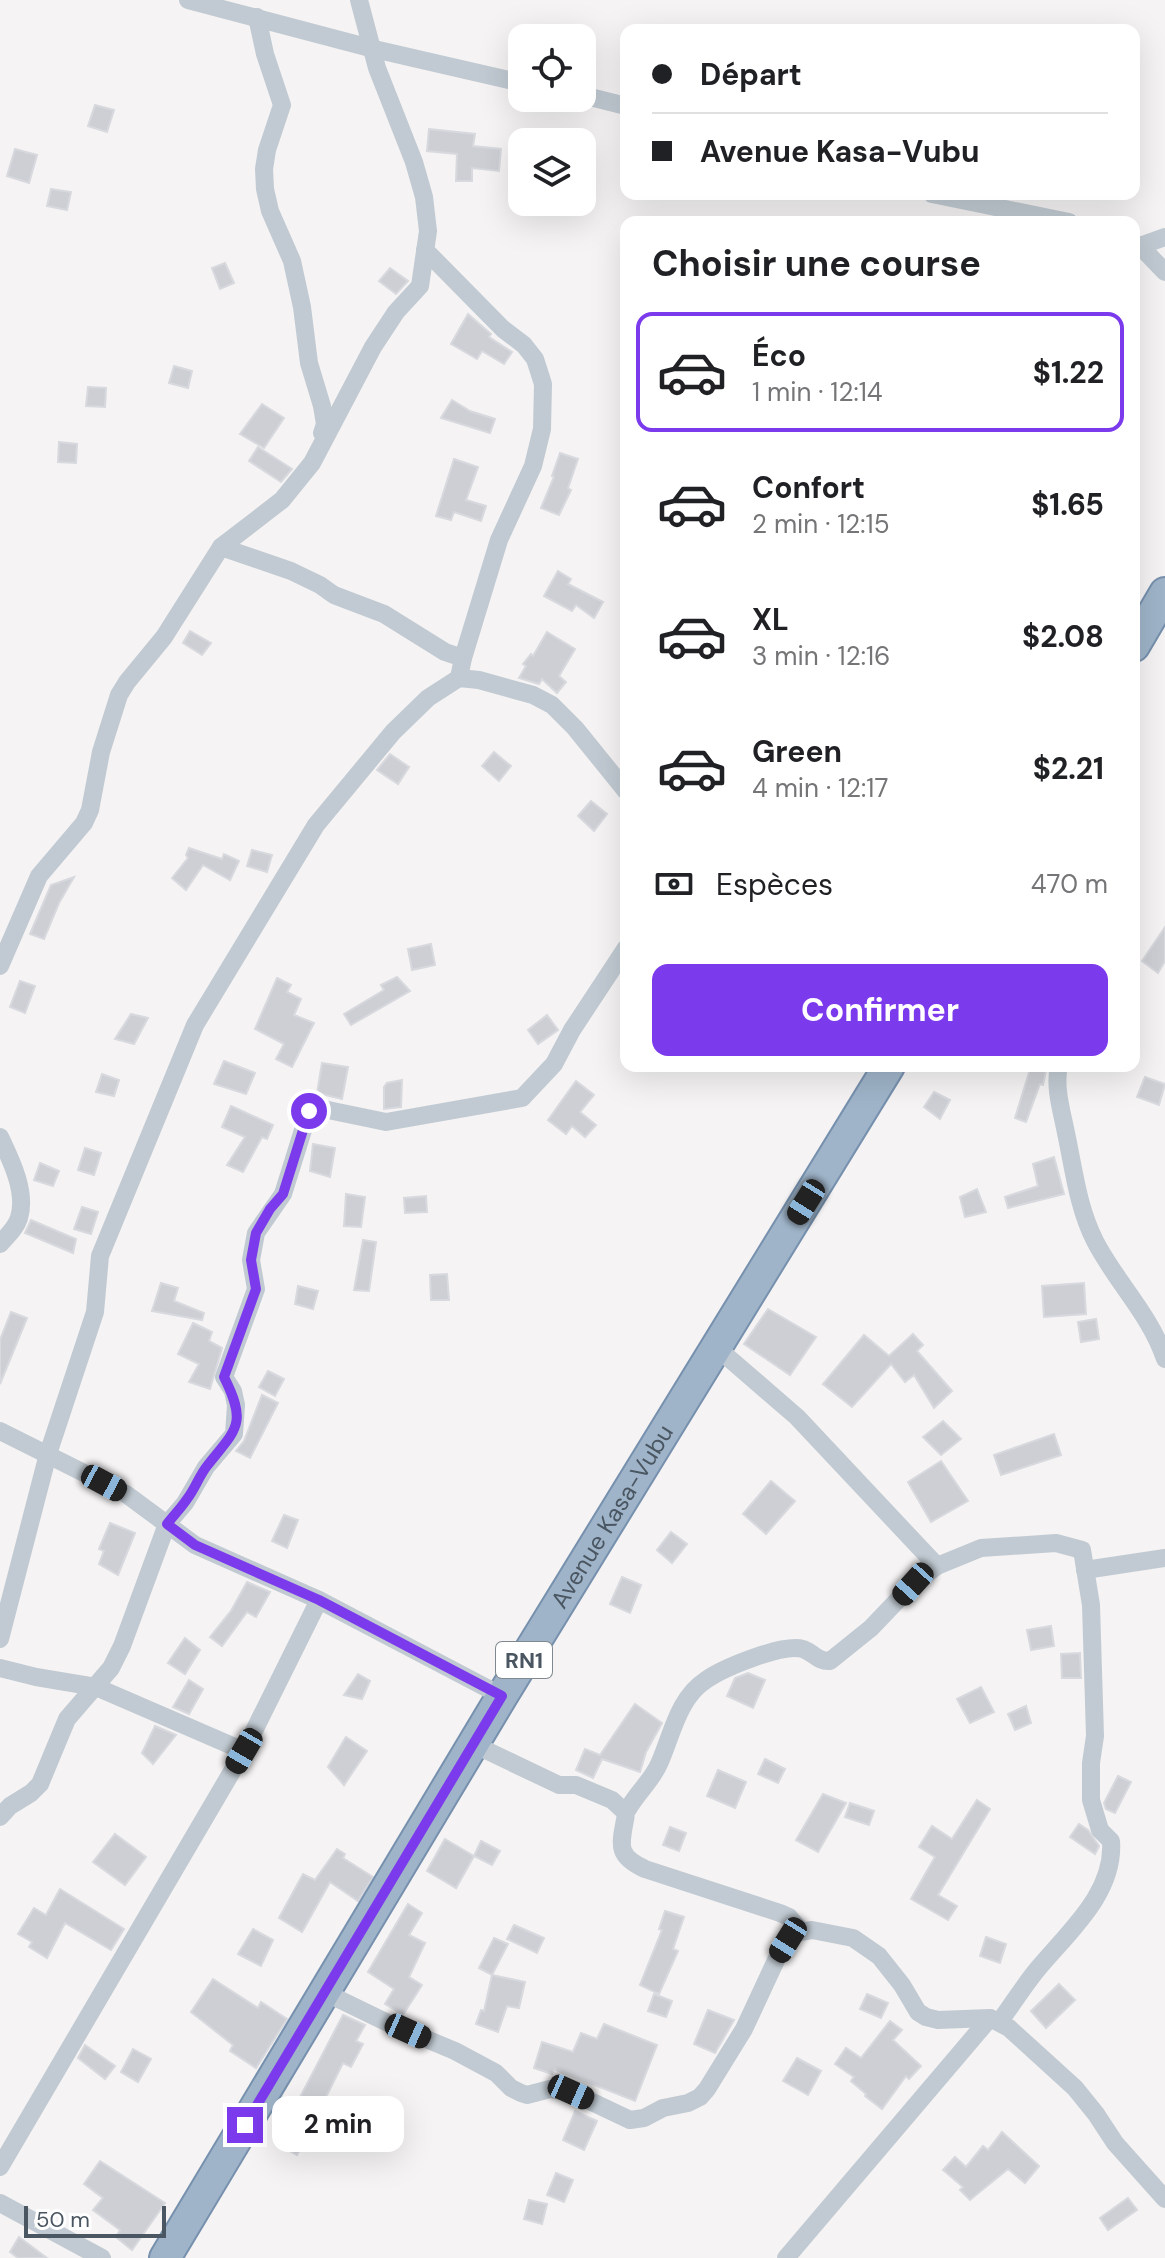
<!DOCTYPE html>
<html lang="fr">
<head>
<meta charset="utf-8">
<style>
  body { margin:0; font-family:"DM Sans",sans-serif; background:#f2f2f2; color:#202124; height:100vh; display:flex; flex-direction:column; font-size:30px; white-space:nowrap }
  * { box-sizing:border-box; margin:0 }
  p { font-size:26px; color:#757577 }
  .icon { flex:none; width:44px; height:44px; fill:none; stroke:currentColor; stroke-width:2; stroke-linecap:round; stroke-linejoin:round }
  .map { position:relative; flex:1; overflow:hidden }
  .drawer { position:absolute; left:620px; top:216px; width:520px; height:856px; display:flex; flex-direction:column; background:#fff; border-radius:16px; box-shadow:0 8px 32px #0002 }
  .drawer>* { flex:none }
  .hud { position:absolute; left:620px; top:24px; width:520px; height:176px; border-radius:16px; box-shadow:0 8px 32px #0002; display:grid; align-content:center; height:176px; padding:0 32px; background:#fff }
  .fabs { position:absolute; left:508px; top:24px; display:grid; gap:16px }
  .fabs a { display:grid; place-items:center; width:88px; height:88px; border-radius:16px; background:#fff; box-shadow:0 8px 32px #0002; font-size:40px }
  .scale { position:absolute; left:24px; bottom:20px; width:142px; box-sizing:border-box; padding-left:8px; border:4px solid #4a5661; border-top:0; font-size:22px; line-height:28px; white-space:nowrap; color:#4a5661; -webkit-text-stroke:6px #fff; paint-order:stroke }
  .end { position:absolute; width:36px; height:36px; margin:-18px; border:10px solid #7c3aed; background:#fff; box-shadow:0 0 0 4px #fff }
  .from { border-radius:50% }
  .bubble { position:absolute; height:56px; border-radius:16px; background:#fff; box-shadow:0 8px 32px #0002; font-size:26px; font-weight:700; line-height:56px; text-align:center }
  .car { position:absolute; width:24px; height:48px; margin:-24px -12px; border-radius:10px; box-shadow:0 0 6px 2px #0007; background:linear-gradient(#222 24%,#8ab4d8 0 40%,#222 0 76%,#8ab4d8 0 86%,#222 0) }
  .hud b { display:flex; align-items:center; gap:28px; height:76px; font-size:30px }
  .hud b+b { border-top:2px solid #e0e0e0 }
  .hud i { width:20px; height:20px; background:#202124 }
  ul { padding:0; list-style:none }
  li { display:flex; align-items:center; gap:24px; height:120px; margin:0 16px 12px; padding:0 16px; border:4px solid transparent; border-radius:16px }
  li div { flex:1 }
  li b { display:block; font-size:30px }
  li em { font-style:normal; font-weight:700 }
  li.selected { border-color:#7c3aed }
  li>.icon { width:72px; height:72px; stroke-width:1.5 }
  h2 { padding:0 32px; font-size:36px; line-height:96px }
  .pay { display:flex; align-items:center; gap:20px; height:88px; padding:0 32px; font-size:30px }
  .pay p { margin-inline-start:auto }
  .button { display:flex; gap:16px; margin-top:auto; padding:16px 32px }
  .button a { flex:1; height:92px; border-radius:16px; background:#7c3aed; color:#fff; font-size:32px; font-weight:700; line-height:92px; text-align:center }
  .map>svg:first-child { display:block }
  .building { fill:#cdcfd5; stroke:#d7d9de; stroke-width:2 }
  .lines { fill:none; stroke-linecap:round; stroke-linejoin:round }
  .trunk-casing { stroke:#7690ad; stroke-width:34 }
  .minor { stroke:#c1cad2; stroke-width:18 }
  .trunk { stroke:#9fb4c9; stroke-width:30 }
  .route { stroke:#7c3aed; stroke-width:10 }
  .labels { text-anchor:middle; stroke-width:8; stroke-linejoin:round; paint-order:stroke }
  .shield { fill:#fff; stroke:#808990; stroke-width:2 }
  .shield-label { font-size:22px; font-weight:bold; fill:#4a5661 }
  .street-label { font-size:24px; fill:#4a5661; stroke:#fff }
</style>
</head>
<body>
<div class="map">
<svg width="1165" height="2258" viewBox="0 0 1165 2258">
  <rect width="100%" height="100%" fill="#f5f3f3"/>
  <g class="building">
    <polygon points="95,105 114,110 107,132 88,126"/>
    <polygon points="429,129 475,134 473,146 501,149 499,171 472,168 472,181 456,181 457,154 427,151"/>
    <polygon points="15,149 37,155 29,183 7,176"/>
    <polygon points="51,189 71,192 67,210 47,206"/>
    <polygon points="225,263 234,283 220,289 212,268"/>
    <polygon points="390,268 408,281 396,294 379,281"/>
    <polygon points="468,314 491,334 489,337 512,352 504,364 482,351 477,359 451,344"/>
    <polygon points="174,366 192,371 188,388 169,383"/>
    <polygon points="88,387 106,388 105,407 86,406"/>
    <polygon points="452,400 470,411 495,419 490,433 441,418"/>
    <polygon points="262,404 284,418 264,448 240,434"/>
    <polygon points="59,442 77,444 76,463 58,462"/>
    <polygon points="258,447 292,469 281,482 249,461"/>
    <polygon points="560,453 578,459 568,488 571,490 559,515 541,508 554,477 552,476"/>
    <polygon points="454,459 478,467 466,500 486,506 481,521 454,512 451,520 436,516"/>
    <polygon points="558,571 571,579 568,584 603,602 594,618 576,605 572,611 544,596"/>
    <polygon points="190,631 211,643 202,655 183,643"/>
    <polygon points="547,632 575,649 559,676 566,682 557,693 542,679 539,684 519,678 526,666 523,664 531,654 533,656"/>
    <polygon points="494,752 511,766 499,781 482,766"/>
    <polygon points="390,754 409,767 398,784 377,770"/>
    <polygon points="591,801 607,814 594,831 578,816"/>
    <polygon points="189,848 222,859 224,854 239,861 230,880 203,865 186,890 172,878 188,858 186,855"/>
    <polygon points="252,850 272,855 267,872 247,866"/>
    <polygon points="74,877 59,903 44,939 30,934 51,885"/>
    <polygon points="1165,927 1165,961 1158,973 1142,961"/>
    <polygon points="431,944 435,965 412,970 408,949"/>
    <polygon points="397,977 410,991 351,1025 344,1014 384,990 381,985"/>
    <polygon points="277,978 291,985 287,992 301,999 294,1015 314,1023 292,1067 276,1059 284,1044 255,1029"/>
    <polygon points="20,981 35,986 25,1013 10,1007"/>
    <polygon points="131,1014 148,1018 134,1044 115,1039"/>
    <polygon points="547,1015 558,1030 538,1044 528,1030"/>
    <polygon points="224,1061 255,1073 246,1094 214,1084"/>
    <polygon points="322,1063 348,1067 342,1099 317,1093"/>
    <polygon points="1031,1066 1047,1066 1043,1085 1040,1084 1026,1122 1015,1118"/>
    <polygon points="102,1074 119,1080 114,1096 96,1092"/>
    <polygon points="1145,1077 1165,1084 1159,1105 1137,1097"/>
    <polygon points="402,1080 401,1107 384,1109 384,1087 387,1083"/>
    <polygon points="576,1081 594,1095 580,1112 596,1125 585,1137 572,1126 566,1134 548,1120"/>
    <polygon points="934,1092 950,1100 940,1119 924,1107"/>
    <polygon points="231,1106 273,1125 267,1139 262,1137 243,1172 227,1165 245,1137 222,1127"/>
    <polygon points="313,1144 335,1148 330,1177 310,1171"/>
    <polygon points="85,1148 101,1153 94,1175 78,1170"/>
    <polygon points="1054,1157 1064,1194 1008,1208 1005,1197 1038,1186 1033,1164"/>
    <polygon points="40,1163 59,1171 53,1186 34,1180"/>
    <polygon points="977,1189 986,1212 965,1217 960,1197"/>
    <polygon points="346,1194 365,1197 361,1227 344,1226"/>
    <polygon points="426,1196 427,1212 405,1213 404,1198"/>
    <polygon points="82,1207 98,1212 91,1234 74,1229"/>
    <polygon points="31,1220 76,1239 73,1253 25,1233"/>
    <polygon points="363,1240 376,1242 369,1291 354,1290"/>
    <polygon points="447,1274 449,1300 431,1300 430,1275"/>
    <polygon points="161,1283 178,1288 174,1301 204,1313 202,1320 152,1311"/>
    <polygon points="1084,1283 1086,1314 1044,1317 1042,1286"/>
    <polygon points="298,1286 318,1291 313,1309 295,1304"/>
    <polygon points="768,1309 816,1337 790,1375 744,1344"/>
    <polygon points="11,1312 27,1318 0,1384 0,1340"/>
    <polygon points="1096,1319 1099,1339 1081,1342 1078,1322"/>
    <polygon points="193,1323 212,1332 209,1341 222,1348 210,1389 189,1382 199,1364 178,1354"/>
    <polygon points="913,1334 923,1345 917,1351 952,1391 934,1408 914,1375 905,1382 891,1364 852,1407 823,1384 864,1335 889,1356"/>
    <polygon points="268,1371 284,1379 275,1396 259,1387"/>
    <polygon points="262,1395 278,1403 250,1458 236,1451 244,1441"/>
    <polygon points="943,1421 961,1439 941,1455 923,1437"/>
    <polygon points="1054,1434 1061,1455 1001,1475 994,1455"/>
    <polygon points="941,1461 968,1501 931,1522 908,1482"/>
    <polygon points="771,1481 795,1501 766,1534 743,1514"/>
    <polygon points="284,1515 298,1520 287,1548 272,1541"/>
    <polygon points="110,1523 135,1533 118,1575 99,1564 104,1551 99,1549"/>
    <polygon points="671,1532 687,1544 672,1563 657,1550"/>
    <polygon points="622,1577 641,1585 630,1613 610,1604"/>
    <polygon points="247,1582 270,1592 256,1617 247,1612 222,1646 210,1637 231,1611"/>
    <polygon points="1051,1626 1054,1646 1031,1650 1027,1630"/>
    <polygon points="185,1638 200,1650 185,1674 168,1663"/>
    <polygon points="1080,1653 1081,1678 1062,1678 1061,1654"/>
    <polygon points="748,1673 765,1680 753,1708 727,1696 735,1678"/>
    <polygon points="358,1674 370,1681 362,1699 344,1695"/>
    <polygon points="189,1680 203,1689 189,1714 173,1707"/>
    <polygon points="981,1687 994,1712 970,1723 957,1699"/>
    <polygon points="635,1704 662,1723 646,1752 640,1772 602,1759 593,1778 576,1770 585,1749 600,1755"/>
    <polygon points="1026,1706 1031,1723 1015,1730 1008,1714"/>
    <polygon points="155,1726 176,1735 153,1764 142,1753"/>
    <polygon points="346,1737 367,1751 344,1785 328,1767"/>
    <polygon points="765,1759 785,1769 778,1783 758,1774"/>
    <polygon points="718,1770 746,1782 735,1808 707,1796"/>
    <polygon points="1118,1776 1131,1782 1115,1813 1106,1809 1104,1803"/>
    <polygon points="823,1794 846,1803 818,1852 796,1840"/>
    <polygon points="977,1800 990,1809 938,1895 957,1906 948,1920 911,1899 935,1857 919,1847 932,1826 952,1839"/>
    <polygon points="850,1803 874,1811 869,1825 845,1817"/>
    <polygon points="1079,1824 1088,1830 1099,1846 1095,1854 1070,1837"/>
    <polygon points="670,1827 686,1833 679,1851 663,1845"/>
    <polygon points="115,1834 146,1857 125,1885 93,1862"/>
    <polygon points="445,1839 474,1856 456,1888 427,1871"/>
    <polygon points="481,1841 500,1851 492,1865 474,1856"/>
    <polygon points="337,1849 345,1854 343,1858 373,1877 358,1901 330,1882 302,1932 279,1918 303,1874 315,1880"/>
    <polygon points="60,1889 124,1929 111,1950 65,1923 47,1958 29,1947 32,1942 18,1934 34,1908 46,1915"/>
    <polygon points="408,1904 422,1913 409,1935 425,1943 409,1977 422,1985 403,2015 385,2004 394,1989 368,1972"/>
    <polygon points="665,1911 684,1917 673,1949 678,1951 659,1994 640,1985 662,1930 659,1929"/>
    <polygon points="514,1925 544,1938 537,1953 507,1939"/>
    <polygon points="253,1929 273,1940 261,1966 238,1954"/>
    <polygon points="986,1937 1006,1944 1000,1963 980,1956"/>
    <polygon points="494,1938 508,1944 492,1975 479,1968"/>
    <polygon points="492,1975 525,1982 519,2008 507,2006 498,2032 476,2024 481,2010 484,2011"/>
    <polygon points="213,1979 258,2008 261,2002 287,2019 256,2068 230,2051 233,2045 191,2012"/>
    <polygon points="1059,1984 1075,2000 1046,2028 1031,2011"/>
    <polygon points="654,1994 672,2001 666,2017 648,2011"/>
    <polygon points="867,1994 888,2003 881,2018 860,2009"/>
    <polygon points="708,2010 734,2020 715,2053 694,2044"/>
    <polygon points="343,2015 365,2025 356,2041 363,2044 351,2067 343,2063 297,2155 276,2143"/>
    <polygon points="890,2021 902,2030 893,2040 921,2066 909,2079 906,2076 882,2109 865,2096 866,2094 851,2081 854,2077 835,2064 846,2048 861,2058"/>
    <polygon points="604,2024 657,2045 635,2101 554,2069 552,2074 534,2068 542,2042 573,2052 581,2033 597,2039"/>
    <polygon points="85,2045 115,2066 105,2079 78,2058"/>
    <polygon points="133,2049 151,2059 138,2082 121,2072"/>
    <polygon points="797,2058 821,2071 808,2095 783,2081"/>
    <polygon points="575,2111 597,2121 584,2150 563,2140"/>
    <polygon points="1002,2132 1039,2166 1025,2183 1008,2169 970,2200 960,2190 963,2187 943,2170 955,2157 966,2167 983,2146 988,2150"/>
    <polygon points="100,2161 165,2203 132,2250 116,2237 120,2230 93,2210 103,2198 84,2184"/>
    <polygon points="556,2173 573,2180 564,2202 547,2195"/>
    <polygon points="1128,2198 1137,2210 1108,2230 1100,2218"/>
    <polygon points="529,2200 547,2204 542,2224 524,2219"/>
    <polygon points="19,2237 47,2258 18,2258 10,2252"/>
  </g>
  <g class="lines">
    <g class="trunk-casing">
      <g id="trunk">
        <polyline points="1134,646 1165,593"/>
        <path id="s1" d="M165 2258 502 1696 889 1066"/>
      </g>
    </g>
    <g class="minor">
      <polyline points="188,0 374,49 522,83"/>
      <polyline points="257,17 265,54 282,105 267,150 264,169 265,189 270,211 292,261 302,307 309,363 322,406 325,424 322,433"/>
      <polyline points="582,95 626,106"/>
      <polyline points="932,194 1069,222"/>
      <polyline points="1134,243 1140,246 1165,272"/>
      <polyline points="1140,246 1165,237"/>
      <polyline points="425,250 503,329 524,345 535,359 543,384 542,429 533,466 499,540 463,658 459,678"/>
      <polyline points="221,547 291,571 320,585 334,595 384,614 445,652 463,658"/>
      <polyline points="0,966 39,876 84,823 90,810 101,752 119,695 127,682 164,637 221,547 282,500 312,463 373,347 396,312 420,286 428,231 424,197 414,162 377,68 359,0"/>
      <path d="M1059 1066C1054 1087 1062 1112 1066 1133 1074 1170 1078 1208 1095 1241 1116 1282 1150 1314 1165 1359"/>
      <path d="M0 1137C11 1160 27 1192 19 1218 16 1228 7 1236 0 1244"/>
      <polyline points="716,1347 797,1417 937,1566"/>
      <polyline points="0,1431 126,1494 195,1545 319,1600 502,1696"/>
      <polyline points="1085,1570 1165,1558"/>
      <polyline points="0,1639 48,1454 95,1312 100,1256 195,1025 316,825 393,732 428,698 459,678 479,680 533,695 552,705 575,728 626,791"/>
      <polyline points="0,1668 36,1677 96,1687 244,1751"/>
      <polyline points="473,1744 559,1785 576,1785 612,1800 625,1812"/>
      <polyline points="0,1817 10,1806 31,1793 40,1784 67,1719 111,1668 122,1646 167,1524 185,1503 206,1467 234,1434 236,1405 233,1391 224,1377 256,1289 251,1260 256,1233 283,1194 309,1111 312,1108 328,1110 386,1122 522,1098 554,1064 572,1030 626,948"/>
      <path d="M800 1930 789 1917 780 1913 645 1869C617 1856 620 1846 625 1820 627 1812 623 1816 628 1809 637 1793 652 1780 659 1764 672 1735 678 1698 706 1680 723 1668 783 1643 803 1649 814 1653 818 1662 830 1661L871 1628 913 1584 937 1566 981 1548 1056 1543 1082 1550 1091 1605 1095 1736 1091 1763V1800L1100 1830 1111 1841C1115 1894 1067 1933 1036 1971 1023 1987 1012 2005 1000 2021"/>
      <polyline points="324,1992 390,2024 455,2051 496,2073 511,2088 521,2093 527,2095 550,2089 571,2092 630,2120 644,2118 663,2108 688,2103 700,2097 707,2089 744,2029 778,1956 794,1933 812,1930 853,1938 879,1956 902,1985 918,2012 926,2017 938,2020 990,2018 1009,2028 1075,2088 1096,2114 1115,2143 1165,2199"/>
      <polyline points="0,2167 244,1751 319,1600"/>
      <polyline points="0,2203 102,2258"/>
      <polyline points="786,2258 990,2018"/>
    </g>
    <use href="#trunk" class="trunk"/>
  </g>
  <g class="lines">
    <path class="route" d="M245 2125 502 1696 319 1600 195 1545 167 1524C174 1515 181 1508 187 1499 195 1489 199 1476 207 1466 236 1429 248 1425 224 1377L256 1289 251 1260 256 1233 270 1209 283 1194 309 1111"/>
  </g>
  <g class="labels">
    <rect class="shield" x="496" y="1642" width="56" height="36" rx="6"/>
    <g class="shield-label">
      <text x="524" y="1668">RN1</text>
    </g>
    <g class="street-label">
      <text dy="8" stroke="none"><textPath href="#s1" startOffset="866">Avenue Kasa-Vubu</textPath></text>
    </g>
  </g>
</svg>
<div class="fabs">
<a><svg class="icon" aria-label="locate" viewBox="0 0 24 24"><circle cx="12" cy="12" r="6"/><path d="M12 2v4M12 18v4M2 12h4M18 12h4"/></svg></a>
<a><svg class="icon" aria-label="layers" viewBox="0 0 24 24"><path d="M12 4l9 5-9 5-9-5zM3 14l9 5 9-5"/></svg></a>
</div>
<div class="scale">50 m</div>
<i class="end from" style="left:309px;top:1111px"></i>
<i class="end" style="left:245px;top:2125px"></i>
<div class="bubble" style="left:272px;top:2096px;width:132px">2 min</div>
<i class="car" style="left:806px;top:1202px;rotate:212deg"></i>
<i class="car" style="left:104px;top:1483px;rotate:118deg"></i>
<i class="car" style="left:913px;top:1584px;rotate:222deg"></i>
<i class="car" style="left:244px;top:1751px;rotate:210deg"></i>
<i class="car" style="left:788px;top:1940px;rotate:212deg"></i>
<i class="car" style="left:408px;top:2031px;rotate:114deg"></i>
<i class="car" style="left:571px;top:2092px;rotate:114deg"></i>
<div class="hud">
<b><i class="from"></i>Départ</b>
<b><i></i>Avenue Kasa-Vubu</b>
</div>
<section class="drawer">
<h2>Choisir une course</h2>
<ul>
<li class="selected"><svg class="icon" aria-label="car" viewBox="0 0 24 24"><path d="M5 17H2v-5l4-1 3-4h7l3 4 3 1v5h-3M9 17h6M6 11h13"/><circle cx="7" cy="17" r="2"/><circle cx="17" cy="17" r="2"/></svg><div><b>Éco</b><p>1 min · 12:14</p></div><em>$1.22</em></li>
<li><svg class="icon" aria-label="car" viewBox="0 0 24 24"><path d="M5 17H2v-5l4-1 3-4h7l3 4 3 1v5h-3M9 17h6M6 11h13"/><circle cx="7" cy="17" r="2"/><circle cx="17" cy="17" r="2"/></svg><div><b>Confort</b><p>2 min · 12:15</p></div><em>$1.65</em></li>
<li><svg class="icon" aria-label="car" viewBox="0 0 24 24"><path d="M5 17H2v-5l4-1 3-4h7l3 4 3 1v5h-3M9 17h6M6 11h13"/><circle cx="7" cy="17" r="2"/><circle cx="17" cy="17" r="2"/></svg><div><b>XL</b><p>3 min · 12:16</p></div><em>$2.08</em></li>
<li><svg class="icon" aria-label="car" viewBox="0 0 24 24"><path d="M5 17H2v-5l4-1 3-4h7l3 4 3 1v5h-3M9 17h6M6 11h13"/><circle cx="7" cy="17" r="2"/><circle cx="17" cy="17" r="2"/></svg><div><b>Green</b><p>4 min · 12:17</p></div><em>$2.21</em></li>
</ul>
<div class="pay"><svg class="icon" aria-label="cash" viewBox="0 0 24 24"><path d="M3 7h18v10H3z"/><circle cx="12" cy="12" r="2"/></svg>Espèces<p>470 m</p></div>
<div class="button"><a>Confirmer</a></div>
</section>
</div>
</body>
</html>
